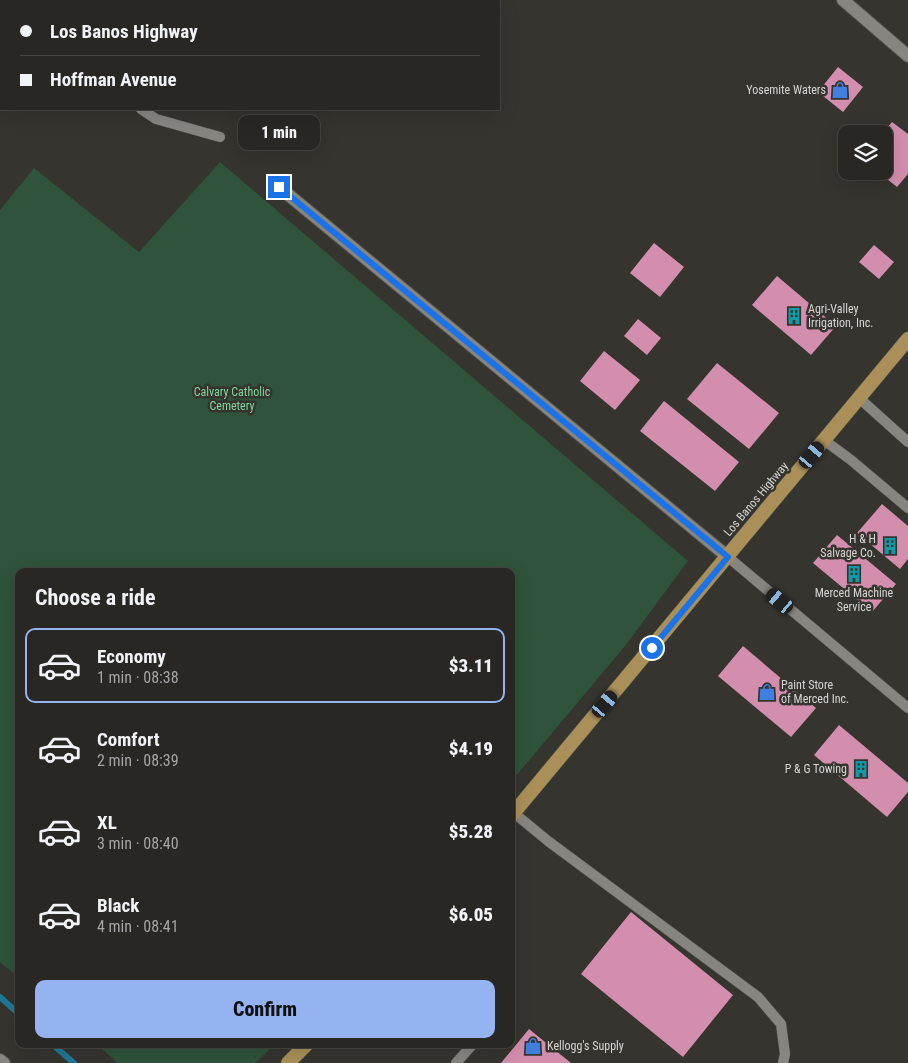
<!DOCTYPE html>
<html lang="en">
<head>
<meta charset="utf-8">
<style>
  body { margin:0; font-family:"Roboto Condensed",sans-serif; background:#302f2b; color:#f1f3f6; height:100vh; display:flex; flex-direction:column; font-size:19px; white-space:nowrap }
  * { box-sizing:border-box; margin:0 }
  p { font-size:16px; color:#a5a5a6 }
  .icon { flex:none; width:28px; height:28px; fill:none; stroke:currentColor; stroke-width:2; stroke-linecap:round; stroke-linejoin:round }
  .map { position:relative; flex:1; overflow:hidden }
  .panel { position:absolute; left:15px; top:568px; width:500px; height:480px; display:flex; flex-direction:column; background:#282723; border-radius:10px; box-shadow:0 5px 20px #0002,0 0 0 1px #444441 }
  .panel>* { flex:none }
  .hud { position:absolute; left:0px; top:0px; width:500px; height:110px; box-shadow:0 5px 20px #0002,0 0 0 1px #444441; display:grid; align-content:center; height:110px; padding:0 20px; background:#282723 }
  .controls { position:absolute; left:838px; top:125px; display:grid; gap:10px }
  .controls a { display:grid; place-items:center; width:55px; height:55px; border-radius:10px; background:#282723; box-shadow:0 5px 20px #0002,0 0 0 1px #444441; font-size:25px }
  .end { position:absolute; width:22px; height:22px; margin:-11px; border:6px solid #1a73e8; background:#fff; box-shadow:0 0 0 2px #fff }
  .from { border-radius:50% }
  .bubble { position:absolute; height:35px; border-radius:10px; background:#282723; box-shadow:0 5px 20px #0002,0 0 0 1px #444441; font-size:16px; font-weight:800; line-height:35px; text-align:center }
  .car { position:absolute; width:15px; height:30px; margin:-15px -8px; border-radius:6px; box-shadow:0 0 4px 1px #0007; background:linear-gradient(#222 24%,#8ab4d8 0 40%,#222 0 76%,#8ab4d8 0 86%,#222 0) }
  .hud b { display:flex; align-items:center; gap:18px; height:48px; font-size:19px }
  .hud b+b { border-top:1px solid #444441 }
  .hud i { width:12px; height:12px; background:#f1f3f6 }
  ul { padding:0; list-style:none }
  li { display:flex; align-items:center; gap:15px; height:75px; margin:0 10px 8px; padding:0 10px; border:2px solid transparent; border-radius:10px }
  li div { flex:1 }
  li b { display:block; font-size:19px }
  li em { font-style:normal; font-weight:800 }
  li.active { border-color:#95b2f1 }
  li>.icon { width:45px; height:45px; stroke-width:1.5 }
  h2 { padding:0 20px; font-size:22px; line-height:60px }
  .button { display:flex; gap:10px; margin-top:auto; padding:10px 20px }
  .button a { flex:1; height:58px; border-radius:10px; background:#95b2f1; color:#111; font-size:20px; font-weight:800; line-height:58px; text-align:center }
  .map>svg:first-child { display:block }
  .green { fill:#2f533b }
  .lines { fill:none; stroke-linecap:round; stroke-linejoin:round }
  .stream { stroke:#1f7896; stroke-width:6 }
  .building { fill:#d38ead }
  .service-casing { stroke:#51504b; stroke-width:11 }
  .minor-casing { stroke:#51504b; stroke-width:14 }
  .secondary-casing { stroke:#51504b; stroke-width:14 }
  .trunk-casing { stroke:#51504b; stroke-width:15 }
  .service { stroke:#868580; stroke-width:10 }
  .minor { stroke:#868580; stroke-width:12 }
  .secondary { stroke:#868580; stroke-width:12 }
  .trunk { stroke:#aa9058; stroke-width:14 }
  .route { stroke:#1a73e8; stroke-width:6 }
  .labels { text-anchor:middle; stroke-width:5; stroke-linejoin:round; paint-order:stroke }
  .poi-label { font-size:12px; fill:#d6d5d2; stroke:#35342f; text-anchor:end }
  .park-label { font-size:12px; fill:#7ed89b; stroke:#35342f }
  .street-label { font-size:12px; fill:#d6d5d2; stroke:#35342f }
</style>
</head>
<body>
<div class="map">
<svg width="908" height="1063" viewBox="0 0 908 1063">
  <rect width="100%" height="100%" fill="#35342f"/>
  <g class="green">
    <polygon points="220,162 688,561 625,646 511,782 511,571 19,571 19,978 0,962 0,210 34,168 139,252"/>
    <polygon points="96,1044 276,1044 255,1063 118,1063"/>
  </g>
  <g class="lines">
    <g class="stream">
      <polyline points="0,997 19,1014"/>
      <polyline points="52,1044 74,1063"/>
    </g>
  </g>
  <g class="building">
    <polygon points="838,67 863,87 843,112 818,92"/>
    <polygon points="892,122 908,134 908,174 897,187 877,171 884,171 884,134 882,134"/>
    <polygon points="654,243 684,267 660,297 630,273"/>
    <polygon points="874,245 894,262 879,279 859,262"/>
    <polygon points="777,276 836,326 811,355 752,305"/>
    <polygon points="638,319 661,338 647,355 624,336"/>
    <polygon points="604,351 640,380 615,410 580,381"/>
    <polygon points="717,363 779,413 749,449 687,399"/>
    <polygon points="664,401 739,462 715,491 640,431"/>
    <polygon points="882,504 908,526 908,559 900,569 857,533"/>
    <polygon points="837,535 896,584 872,612 813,563"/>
    <polygon points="743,646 816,708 791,737 718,676"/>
    <polygon points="839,725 908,783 908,792 887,817 814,755"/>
    <polygon points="631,912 733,995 683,1057 581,974"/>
    <polygon points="529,1029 571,1063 501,1063"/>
  </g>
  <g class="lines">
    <g class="service-casing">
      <g id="service">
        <polyline points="141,109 156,119 220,137"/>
        <polyline points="859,398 908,442"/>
        <polyline points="824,440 851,460 908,508"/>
        <polyline points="728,557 908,708"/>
        <polyline points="514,813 548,841 758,997 781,1024 785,1054 783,1063"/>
        <polyline points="456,1063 473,1044"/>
      </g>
    </g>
    <g class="minor-casing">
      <g id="minor">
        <polyline points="843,0 908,56"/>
        <polyline points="55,1 56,0"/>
        <polyline points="0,68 1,67"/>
        <polyline points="279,187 728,557"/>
      </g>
    </g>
    <g class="secondary-casing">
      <polyline id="secondary" points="0,1060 4,1063"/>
    </g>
    <g class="trunk-casing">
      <g id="trunk">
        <polyline points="511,816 908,339"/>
        <polyline points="288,1063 307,1044"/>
      </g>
    </g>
    <use href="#service" class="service"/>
    <use href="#minor" class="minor"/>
    <use href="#secondary" class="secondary"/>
    <use href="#trunk" class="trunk"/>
  </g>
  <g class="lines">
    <polyline class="route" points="279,187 728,557 652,648"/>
  </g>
  <defs>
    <g id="shop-bare" transform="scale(1.35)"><path d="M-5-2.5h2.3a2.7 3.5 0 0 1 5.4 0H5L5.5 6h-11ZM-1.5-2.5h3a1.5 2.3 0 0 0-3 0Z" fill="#3f7fe0" stroke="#35342f" stroke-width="2.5" paint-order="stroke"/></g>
    <g id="building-bare" transform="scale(1.35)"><path d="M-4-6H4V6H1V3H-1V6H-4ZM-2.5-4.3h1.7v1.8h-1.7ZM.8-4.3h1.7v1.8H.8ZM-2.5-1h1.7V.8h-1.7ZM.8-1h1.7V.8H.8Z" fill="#0f9aa8" stroke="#35342f" stroke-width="2.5" paint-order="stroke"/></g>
  </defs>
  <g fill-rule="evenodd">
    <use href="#shop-bare" x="840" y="90"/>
    <use href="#building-bare" x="794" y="316"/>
    <use href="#building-bare" x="890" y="546"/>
    <use href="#building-bare" x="854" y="574"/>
    <use href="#shop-bare" x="767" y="692"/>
    <use href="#building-bare" x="861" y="769"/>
    <use href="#shop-bare" x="533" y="1046"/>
  </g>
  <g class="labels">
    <g class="poi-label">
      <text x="826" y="94">Yosemite Waters</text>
      <text x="808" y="313" text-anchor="start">Agri-Valley<tspan x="808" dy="14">Irrigation, Inc.</tspan></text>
      <text x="876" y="543">H &amp; H<tspan x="876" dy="14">Salvage Co.</tspan></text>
      <text x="854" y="597" text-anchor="middle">Merced Machine<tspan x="854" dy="14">Service</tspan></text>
      <text x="781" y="689" text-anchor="start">Paint Store<tspan x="781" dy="14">of Merced Inc.</tspan></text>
      <text x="847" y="773">P &amp; G Towing</text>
      <text x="547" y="1050" text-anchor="start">Kellogg's Supply</text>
    </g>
    <g class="park-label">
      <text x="232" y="396">Calvary Catholic<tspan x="232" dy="14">Cemetery</tspan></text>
    </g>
    <g class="street-label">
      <text transform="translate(756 499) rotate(-50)" y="4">Los Banos Highway</text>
    </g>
  </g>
</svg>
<div class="controls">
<a><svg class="icon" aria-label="layers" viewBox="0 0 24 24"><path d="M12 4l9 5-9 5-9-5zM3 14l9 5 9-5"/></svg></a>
</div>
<i class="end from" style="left:652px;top:648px"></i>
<i class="end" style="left:279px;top:187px"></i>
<div class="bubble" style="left:238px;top:115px;width:82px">1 min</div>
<i class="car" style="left:812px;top:455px;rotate:40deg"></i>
<i class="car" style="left:780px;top:601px;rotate:310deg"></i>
<i class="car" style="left:605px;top:704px;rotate:40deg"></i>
<div class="hud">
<b><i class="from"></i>Los Banos Highway</b>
<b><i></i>Hoffman Avenue</b>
</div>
<section class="panel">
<h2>Choose a ride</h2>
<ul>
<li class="active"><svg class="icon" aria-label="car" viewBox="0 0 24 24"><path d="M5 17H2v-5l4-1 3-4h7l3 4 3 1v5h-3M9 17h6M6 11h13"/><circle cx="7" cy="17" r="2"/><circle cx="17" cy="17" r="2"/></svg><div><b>Economy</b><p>1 min · 08:38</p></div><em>$3.11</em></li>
<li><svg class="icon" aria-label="car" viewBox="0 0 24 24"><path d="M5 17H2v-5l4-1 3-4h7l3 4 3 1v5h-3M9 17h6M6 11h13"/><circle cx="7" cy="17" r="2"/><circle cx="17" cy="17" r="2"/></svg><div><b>Comfort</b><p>2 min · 08:39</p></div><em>$4.19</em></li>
<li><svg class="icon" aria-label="car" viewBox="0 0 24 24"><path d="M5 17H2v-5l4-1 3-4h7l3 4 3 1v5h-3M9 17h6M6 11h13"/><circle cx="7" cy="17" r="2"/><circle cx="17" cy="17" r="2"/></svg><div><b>XL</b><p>3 min · 08:40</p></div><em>$5.28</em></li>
<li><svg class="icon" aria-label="car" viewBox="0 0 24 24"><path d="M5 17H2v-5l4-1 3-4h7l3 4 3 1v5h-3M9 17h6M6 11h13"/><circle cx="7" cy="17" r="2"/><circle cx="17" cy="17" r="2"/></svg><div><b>Black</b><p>4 min · 08:41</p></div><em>$6.05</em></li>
</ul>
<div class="button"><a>Confirm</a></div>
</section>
</div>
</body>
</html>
